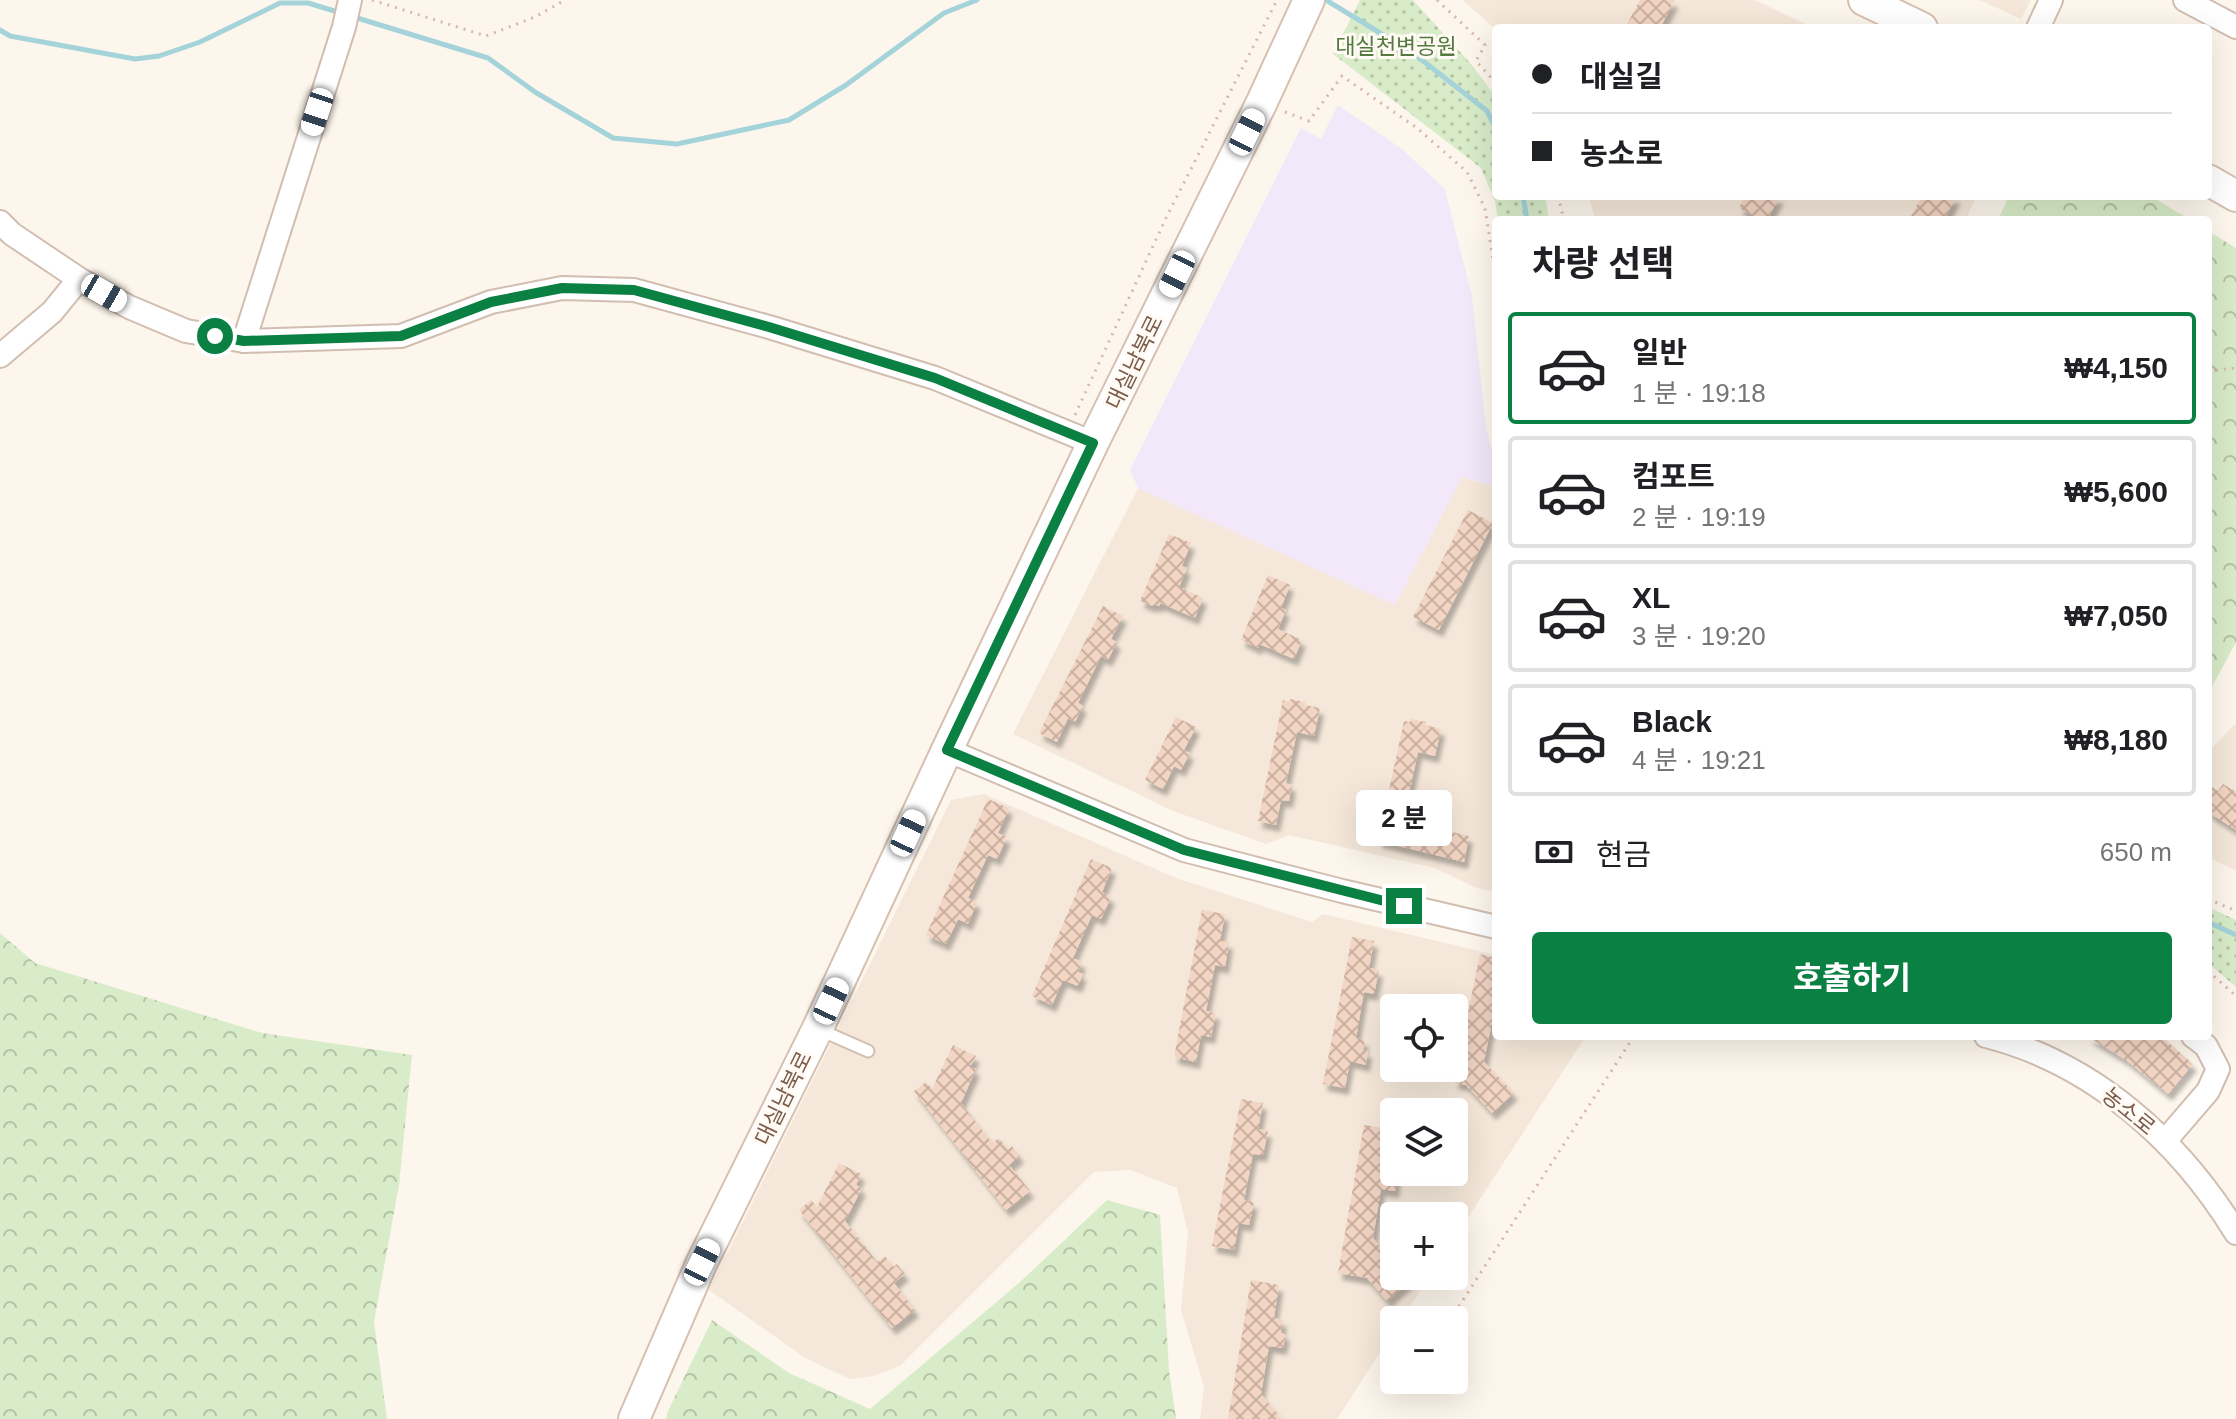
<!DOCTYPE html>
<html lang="ko">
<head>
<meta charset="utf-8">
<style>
  body { margin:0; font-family:Arial,"Noto Sans KR",sans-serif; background:#f6f6f6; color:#202124; height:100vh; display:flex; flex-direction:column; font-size:30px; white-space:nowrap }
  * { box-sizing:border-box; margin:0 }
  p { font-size:26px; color:#757577 }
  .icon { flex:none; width:44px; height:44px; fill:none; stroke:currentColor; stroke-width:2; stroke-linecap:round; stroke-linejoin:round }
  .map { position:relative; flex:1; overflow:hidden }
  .side { position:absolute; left:1492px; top:216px; width:720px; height:824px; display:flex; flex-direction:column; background:#fff; border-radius:8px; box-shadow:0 8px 32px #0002 }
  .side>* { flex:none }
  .banner { position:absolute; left:1492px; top:24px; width:720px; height:176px; border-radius:8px; box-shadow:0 8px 32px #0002; display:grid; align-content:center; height:176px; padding:0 40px; background:#fff }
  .tools { position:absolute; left:1380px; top:994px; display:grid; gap:16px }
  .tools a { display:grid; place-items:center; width:88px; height:88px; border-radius:8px; background:#fff; box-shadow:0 8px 32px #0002; font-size:40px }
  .end { position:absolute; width:36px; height:36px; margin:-18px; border:10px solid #0b8043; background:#fff; box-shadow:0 0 0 4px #fff }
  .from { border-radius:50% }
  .bubble { position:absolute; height:56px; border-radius:8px; background:#fff; box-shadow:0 8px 32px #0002; font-size:26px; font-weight:700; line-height:56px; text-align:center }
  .car { position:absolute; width:24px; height:48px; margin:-24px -12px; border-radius:10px; box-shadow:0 0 6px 2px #0007; background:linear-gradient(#fff 24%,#345 0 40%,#fff 0 76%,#345 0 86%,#fff 0) }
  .banner b { display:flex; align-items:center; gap:28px; height:76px; font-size:30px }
  .banner b+b { border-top:2px solid #e0e0e0 }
  .banner i { width:20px; height:20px; background:#202124 }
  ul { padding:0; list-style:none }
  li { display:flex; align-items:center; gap:24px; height:112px; margin:0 16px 12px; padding:0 24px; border:4px solid #e0e0e0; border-radius:8px }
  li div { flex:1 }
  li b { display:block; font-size:30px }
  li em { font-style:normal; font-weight:700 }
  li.current { border-color:#0b8043 }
  li>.icon { width:72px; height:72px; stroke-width:1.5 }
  h2 { padding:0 40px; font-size:36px; line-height:96px }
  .pay { display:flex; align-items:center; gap:20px; height:88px; padding:0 40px; font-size:30px }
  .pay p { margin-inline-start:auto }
  .action { display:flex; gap:16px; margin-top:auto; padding:16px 40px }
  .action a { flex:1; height:92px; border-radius:8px; background:#0b8043; color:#fff; font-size:32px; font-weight:700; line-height:92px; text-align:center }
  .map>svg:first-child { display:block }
  .residential { fill:#f5e8da; fill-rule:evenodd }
  .education { fill:#f3e8fa }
  .forest { fill:url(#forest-crowns) }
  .park { fill:url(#park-dots) }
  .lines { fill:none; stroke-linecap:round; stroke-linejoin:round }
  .stream { stroke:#a5d3da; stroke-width:5 }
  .building { fill:url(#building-cross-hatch); filter:url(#shadow) }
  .lane-casing { stroke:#d1beb0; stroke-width:15 }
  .street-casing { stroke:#d1beb0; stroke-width:26 }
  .secondary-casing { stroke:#d6c0b0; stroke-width:34 }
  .path { stroke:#d9b8a5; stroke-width:3; stroke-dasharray:2 6; stroke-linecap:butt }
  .lane { stroke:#fff; stroke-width:11 }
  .street { stroke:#fff; stroke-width:22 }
  .secondary { stroke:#fff; stroke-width:30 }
  .route { stroke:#0b8043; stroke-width:10 }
  .labels { text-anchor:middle; stroke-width:6; stroke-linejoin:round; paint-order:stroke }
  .park-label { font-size:22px; fill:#537a41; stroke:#fffaf3 }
  .street-label { font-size:22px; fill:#7a5c4d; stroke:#fffaf3 }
</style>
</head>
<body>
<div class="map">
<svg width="2236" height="1419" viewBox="0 0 2236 1419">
  <defs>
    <pattern id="forest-crowns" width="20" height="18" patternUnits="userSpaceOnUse" patternTransform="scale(2)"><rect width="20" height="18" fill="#d8ecc9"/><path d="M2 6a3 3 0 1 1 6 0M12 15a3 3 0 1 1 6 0" fill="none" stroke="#b4c2a5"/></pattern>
    <pattern id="park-dots" width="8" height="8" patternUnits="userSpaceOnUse" patternTransform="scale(2)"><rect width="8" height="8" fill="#d8ecc9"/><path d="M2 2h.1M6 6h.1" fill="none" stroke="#b4c2a5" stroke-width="1.8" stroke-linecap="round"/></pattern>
    <pattern id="building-cross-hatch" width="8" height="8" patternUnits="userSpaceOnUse" patternTransform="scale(2)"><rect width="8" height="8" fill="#f3d5c3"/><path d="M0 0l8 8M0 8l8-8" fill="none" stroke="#cab0a1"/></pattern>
    <filter id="shadow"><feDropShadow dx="4" dy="7" stdDeviation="2" flood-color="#0004"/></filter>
  </defs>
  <rect width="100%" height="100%" fill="#fdf6ec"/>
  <g class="residential">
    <polygon points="1463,0 1755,0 1814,28 1496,28 1496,30"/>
    <polygon points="1980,0 2031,0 2021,19"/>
    <polygon points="1588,196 1976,196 1966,220 1596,220"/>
    <polygon points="1462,477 1496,487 1496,892 1476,888 1435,868 1289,835 1266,844 1173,811 1013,734 1138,488 1395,605"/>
    <polygon points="2236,723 2236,871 2208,857 2208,749 2212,748"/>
    <path d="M984 794 1176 878 1312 922 1323 914 1496 955V1036H1586L1454 1239V1216H1394V1276H1430L1401 1320H1394V1331L1337 1419H1200L1204 1387 1181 1310 1188 1233 1177 1188 1131 1170 1094 1172 901 1365 874 1376 850 1379 805 1358 709 1290 951 800ZM1394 1008H1454V1068H1394ZM1394 1112H1454V1172H1394Z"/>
  </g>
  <polygon class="education" points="1338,105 1402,149 1445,189 1472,296 1486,428 1496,466 1496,487 1462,477 1395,605 1138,488 1130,470 1301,128 1321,139"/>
  <g class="forest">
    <polygon points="2009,196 2151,196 2190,220 1998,220"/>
    <polygon points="2208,231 2236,248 2236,642 2208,694"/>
    <polygon points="0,933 35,963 262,1033 412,1055 399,1185 374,1322 387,1419 0,1419"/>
    <polygon points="1107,1200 1160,1215 1169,1370 1176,1419 666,1419 667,1413 712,1320 789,1373 870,1409 1019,1283"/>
  </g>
  <g class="park">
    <polygon points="1360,0 1413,0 1471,64 1496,97 1496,196 1545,196 1549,220 1498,220 1495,201 1481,168 1333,54"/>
    <polygon points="2208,907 2236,920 2236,987 2208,963"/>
  </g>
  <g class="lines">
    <g class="stream">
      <polyline points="1326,0 1413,53 1487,111 1496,129"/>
      <polyline points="354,17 488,58 535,92 613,138 677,144 789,120 846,85 944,13 977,0"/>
      <polyline points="0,30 10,36 135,59 159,56 200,42 280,3 308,3 341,13"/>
      <polyline points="1523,196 1527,220"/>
      <polyline points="2208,922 2236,935"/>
    </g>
  </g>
  <g class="building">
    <polygon points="1640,0 1675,0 1660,28 1625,28"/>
    <polygon points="1745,196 1780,196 1767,220 1761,220 1739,208"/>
    <polygon points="1922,196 1957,196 1944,220 1909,220"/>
    <polygon points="1468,510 1493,523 1439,630 1413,617"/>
    <polygon points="1169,534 1191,543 1182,566 1187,568 1179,587 1203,598 1195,618 1160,603 1159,606 1154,604 1152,606 1140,601"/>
    <polygon points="1268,575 1290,585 1281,608 1286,610 1278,629 1302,640 1294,659 1259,644 1258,648 1241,640"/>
    <polygon points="1103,606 1123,616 1111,639 1117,642 1108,660 1101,656 1078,703 1083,706 1075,722 1068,718 1057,742 1039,733"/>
    <polygon points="1290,699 1305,702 1305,705 1320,708 1314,736 1297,732 1286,783 1292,785 1289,801 1281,800 1276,825 1258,821 1283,700 1289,702"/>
    <polygon points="1176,717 1196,727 1184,750 1190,753 1181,770 1174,766 1163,789 1145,780"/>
    <polygon points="1411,719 1426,722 1425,725 1441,729 1435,756 1418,752 1407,803 1413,805 1411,816 1416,818 1415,823 1469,836 1464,862 1378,841 1404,721 1410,722"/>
    <polygon points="2208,784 2218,791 2223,784 2236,792 2236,830 2208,812"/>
    <polygon points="988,799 1009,808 998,833 1007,837 997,859 988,855 968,898 977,902 968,924 958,919 946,944 926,935"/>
    <polygon points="1091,859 1112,868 1102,892 1111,897 1101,919 1092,915 1073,958 1082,962 1078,972 1083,974 1078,986 1063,980 1052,1005 1032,996"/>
    <polygon points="1202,910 1225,914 1220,941 1229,942 1225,967 1215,965 1206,1011 1216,1013 1211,1037 1201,1035 1196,1062 1174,1057"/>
    <polygon points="1352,937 1374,941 1369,968 1379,970 1374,994 1364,992 1356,1038 1365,1040 1363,1050 1368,1051 1366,1065 1350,1061 1345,1088 1323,1084"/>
    <polygon points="1480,954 1496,958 1496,1011 1494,1011 1484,1062 1514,1093 1492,1113 1466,1085 1454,1082"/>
    <polygon points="2087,1036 2161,1036 2193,1064 2168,1094 2126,1060"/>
    <polygon points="953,1045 976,1056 970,1067 976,1069 961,1103 992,1143 999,1138 1008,1149 1012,1146 1020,1156 1009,1165 1030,1191 1006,1210 914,1091 926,1082 932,1089"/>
    <polygon points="1241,1099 1263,1103 1258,1129 1268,1131 1263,1155 1253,1154 1244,1200 1254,1202 1249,1225 1239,1223 1234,1250 1212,1246"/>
    <polygon points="1364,1125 1390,1129 1385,1162 1394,1164 1392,1176 1397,1177 1395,1191 1381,1189 1373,1238 1387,1256 1394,1249 1394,1276 1415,1276 1387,1301 1367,1278 1338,1273"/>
    <polygon points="839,1163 861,1174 856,1185 862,1188 845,1221 877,1262 885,1256 893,1267 897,1264 905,1274 894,1283 915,1310 892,1328 799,1210 811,1200 817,1207"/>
    <polygon points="1251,1280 1279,1285 1274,1318 1283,1320 1281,1333 1286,1333 1283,1348 1269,1346 1261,1394 1282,1419 1228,1419"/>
  </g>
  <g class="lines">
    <g class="lane-casing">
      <polyline id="lane" points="818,1029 868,1051"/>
    </g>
    <g class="street-casing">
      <g id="street">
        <polyline points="2185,0 2236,27"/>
        <polyline points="2038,28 2051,0"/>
        <polyline points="0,222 12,234 79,279 129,307 186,331 244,341 401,336 491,302 562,288 634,290 769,327 935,378 1093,443"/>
        <polyline points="244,341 344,27 350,0"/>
        <polyline points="0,356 52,312 79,279"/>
        <polyline points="947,750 1184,850 1342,891 1496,927"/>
        <path d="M1986 1036C2093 1063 2179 1140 2236 1233"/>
        <polyline points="2165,1141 2208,1091 2218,1069 2206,1046 2193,1036"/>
      </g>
    </g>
    <g class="secondary-casing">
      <g id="secondary">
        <polyline points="1864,0 1922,28"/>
        <polyline points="2208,180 2236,196"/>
        <polyline points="634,1419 702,1262 818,1028 947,750 1093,443 1261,104 1309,0"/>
      </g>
    </g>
    <g class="path">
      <polyline points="372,0 486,36 535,17 565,0"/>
      <polyline points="1437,0 1485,45 1476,61 1496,83"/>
      <polyline points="1285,112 1309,121 1342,76 1417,128 1467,172 1485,208 1496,279"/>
      <polyline points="1558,196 1564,220"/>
      <polyline points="2208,371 2236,368"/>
      <polyline points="1075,415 1166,218 1277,0"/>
      <polyline points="2208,899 2236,911"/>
      <polyline points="2208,971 2236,996"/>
      <polyline points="1450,1320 1634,1036"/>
    </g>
    <use href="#lane" class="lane"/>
    <use href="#street" class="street"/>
    <use href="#secondary" class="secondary"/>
  </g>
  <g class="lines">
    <polyline class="route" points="215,336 244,341 401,336 491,302 562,288 634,290 769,327 935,378 1093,443 947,750 1184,850 1404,906"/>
  </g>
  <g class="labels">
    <g class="park-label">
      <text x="1396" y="54">대실천변공원</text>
    </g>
    <g class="street-label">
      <text transform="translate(1134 362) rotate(-64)" y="8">대실남북로</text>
      <text transform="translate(783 1098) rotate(-64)" y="8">대실남북로</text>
      <text transform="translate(2129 1111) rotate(39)" y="8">농소로</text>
    </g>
  </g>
</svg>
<div class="tools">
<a><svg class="icon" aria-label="locate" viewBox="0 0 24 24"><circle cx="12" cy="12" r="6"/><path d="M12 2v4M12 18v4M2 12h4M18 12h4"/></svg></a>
<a><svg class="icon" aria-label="layers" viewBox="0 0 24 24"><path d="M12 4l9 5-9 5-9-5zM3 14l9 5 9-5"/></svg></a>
<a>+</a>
<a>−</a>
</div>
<i class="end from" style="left:215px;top:336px"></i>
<i class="end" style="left:1404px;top:906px"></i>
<div class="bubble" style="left:1356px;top:790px;width:96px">2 분</div>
<i class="car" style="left:317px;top:112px;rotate:198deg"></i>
<i class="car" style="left:1247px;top:132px;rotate:26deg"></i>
<i class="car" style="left:1177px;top:274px;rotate:206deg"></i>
<i class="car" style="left:104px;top:293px;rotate:120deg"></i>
<i class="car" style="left:908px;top:833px;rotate:25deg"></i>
<i class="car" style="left:831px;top:1001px;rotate:25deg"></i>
<i class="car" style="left:702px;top:1262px;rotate:26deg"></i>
<div class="banner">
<b><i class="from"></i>대실길</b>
<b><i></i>농소로</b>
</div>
<section class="side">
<h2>차량 선택</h2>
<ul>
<li class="current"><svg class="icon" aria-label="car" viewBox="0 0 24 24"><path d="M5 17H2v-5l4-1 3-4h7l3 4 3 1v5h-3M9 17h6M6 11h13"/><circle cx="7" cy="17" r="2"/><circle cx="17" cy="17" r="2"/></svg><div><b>일반</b><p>1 분 · 19:18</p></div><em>₩4,150</em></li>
<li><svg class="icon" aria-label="car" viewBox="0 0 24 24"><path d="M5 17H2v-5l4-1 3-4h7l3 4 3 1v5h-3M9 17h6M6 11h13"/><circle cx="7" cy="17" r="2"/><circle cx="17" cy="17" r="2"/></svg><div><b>컴포트</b><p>2 분 · 19:19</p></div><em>₩5,600</em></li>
<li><svg class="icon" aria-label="car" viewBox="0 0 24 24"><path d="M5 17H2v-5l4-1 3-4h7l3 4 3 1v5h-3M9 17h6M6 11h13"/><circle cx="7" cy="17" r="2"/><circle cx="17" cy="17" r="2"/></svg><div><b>XL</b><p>3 분 · 19:20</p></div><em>₩7,050</em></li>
<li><svg class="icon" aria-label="car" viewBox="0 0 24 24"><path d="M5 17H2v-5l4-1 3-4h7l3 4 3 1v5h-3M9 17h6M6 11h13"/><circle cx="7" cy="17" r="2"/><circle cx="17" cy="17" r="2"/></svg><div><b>Black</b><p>4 분 · 19:21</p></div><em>₩8,180</em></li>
</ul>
<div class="pay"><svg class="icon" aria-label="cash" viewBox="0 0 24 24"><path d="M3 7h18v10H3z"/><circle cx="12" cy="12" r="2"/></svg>현금<p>650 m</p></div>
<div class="action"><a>호출하기</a></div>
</section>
</div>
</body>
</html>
